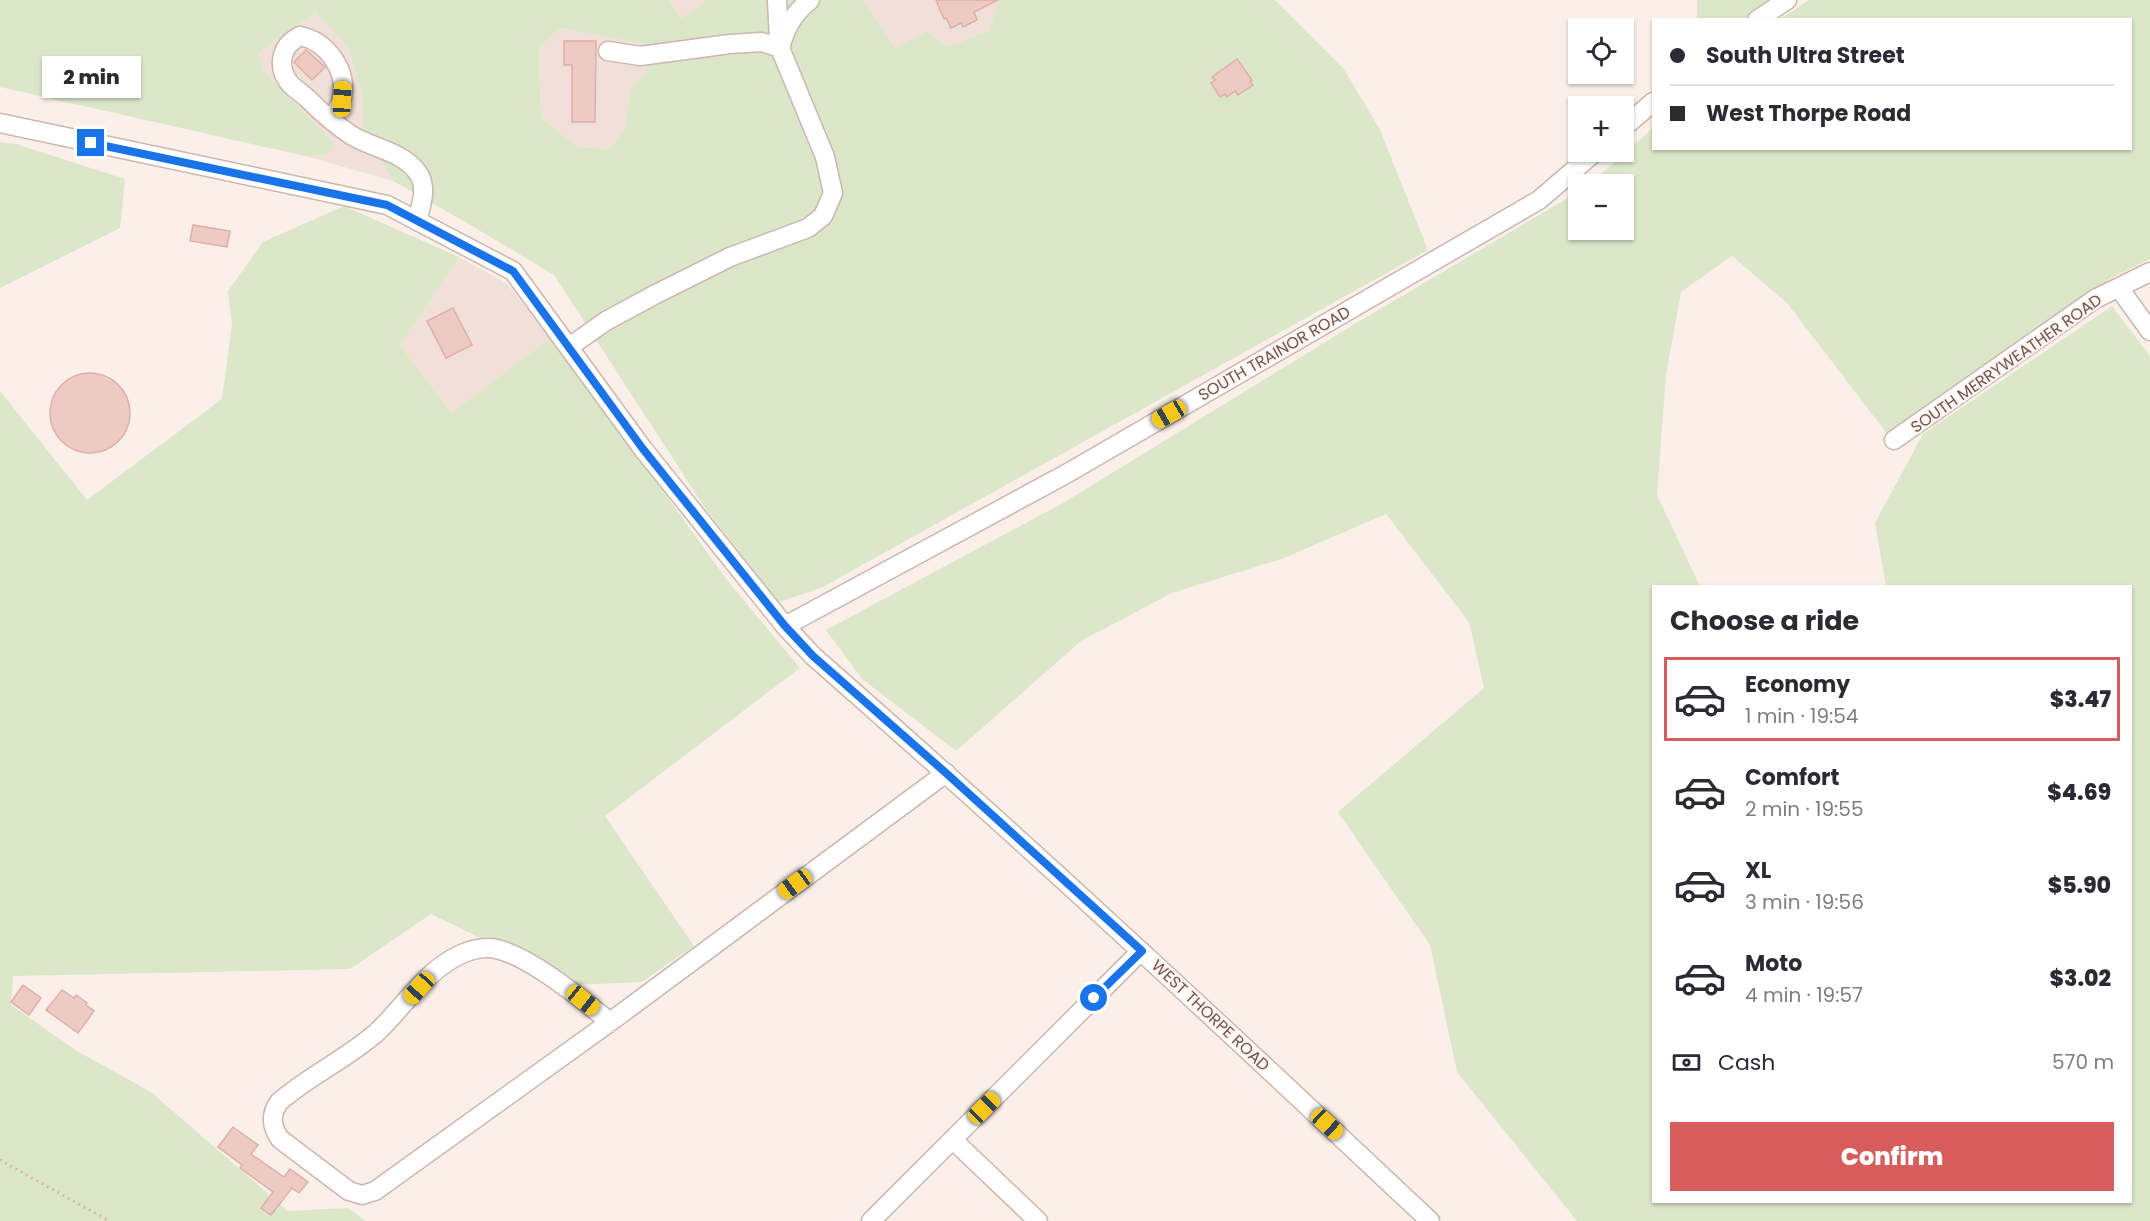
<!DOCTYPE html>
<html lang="en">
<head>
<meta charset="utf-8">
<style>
  body { margin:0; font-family:Poppins,sans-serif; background:#f2f2f3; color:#2b2b33; height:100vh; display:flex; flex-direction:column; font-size:22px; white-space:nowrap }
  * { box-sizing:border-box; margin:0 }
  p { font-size:20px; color:#7c7c81 }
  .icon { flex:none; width:33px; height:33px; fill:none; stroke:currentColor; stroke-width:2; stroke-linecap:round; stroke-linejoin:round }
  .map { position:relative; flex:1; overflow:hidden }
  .details { position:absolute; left:1652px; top:585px; width:480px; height:618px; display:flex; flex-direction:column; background:#fff; border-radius:0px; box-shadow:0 2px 4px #0004 }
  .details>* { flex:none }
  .banner { position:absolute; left:1652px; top:18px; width:480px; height:132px; border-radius:0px; box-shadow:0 2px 4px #0004; display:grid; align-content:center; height:132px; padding:0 18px; background:#fff }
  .buttons { position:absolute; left:1568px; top:18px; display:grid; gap:12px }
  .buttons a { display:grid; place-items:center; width:66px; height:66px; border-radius:0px; background:#fff; box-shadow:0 2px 4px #0004; font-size:30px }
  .end { position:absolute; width:27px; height:27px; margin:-14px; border:8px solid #1a73e8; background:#fff; box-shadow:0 0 0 3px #fff }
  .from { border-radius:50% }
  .bubble { position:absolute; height:42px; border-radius:0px; background:#fff; box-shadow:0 2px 4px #0004; font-size:20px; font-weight:800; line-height:42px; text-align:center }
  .car { position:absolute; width:18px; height:36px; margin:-18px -9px; border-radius:8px; box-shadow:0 0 4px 2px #0007; background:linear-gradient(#f5c518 24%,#345 0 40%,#f5c518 0 76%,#345 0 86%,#f5c518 0) }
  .banner b { display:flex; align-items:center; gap:21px; height:57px; font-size:22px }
  .banner b+b { border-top:2px solid #e1e1e2 }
  .banner i { width:15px; height:15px; background:#2b2b33 }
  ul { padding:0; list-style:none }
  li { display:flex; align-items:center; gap:18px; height:84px; margin:0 12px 9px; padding:0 6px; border:3px solid transparent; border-radius:0px }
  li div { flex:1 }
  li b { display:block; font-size:22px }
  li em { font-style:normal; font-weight:800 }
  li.active { border-color:#d65d5c }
  li>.icon { width:54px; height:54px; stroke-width:1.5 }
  h2 { padding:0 18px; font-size:27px; line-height:72px }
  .pay { display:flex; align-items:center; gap:15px; height:66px; padding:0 18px; font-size:22px }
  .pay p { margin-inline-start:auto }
  .cta { display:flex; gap:12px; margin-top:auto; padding:12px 18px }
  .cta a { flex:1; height:69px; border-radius:0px; background:#d65d5c; color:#fff; font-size:24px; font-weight:800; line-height:69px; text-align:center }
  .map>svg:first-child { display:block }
  .residential { fill:#f1e0d8 }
  .green { fill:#dce7c9; fill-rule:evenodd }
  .building { fill:#edcbc4; stroke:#ddafa6; stroke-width:1.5 }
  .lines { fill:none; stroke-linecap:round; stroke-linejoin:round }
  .minor-casing { stroke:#cbb6b0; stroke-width:21 }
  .path { stroke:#d2aea7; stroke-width:3; stroke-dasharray:1.5 4.5; stroke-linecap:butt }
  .minor { stroke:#fff; stroke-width:18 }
  .route { stroke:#1a73e8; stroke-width:8 }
  .labels { text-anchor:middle; stroke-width:4.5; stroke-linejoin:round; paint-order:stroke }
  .street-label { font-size:16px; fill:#725450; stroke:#fdf5ef }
</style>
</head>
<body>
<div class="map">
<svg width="2150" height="1221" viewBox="0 0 2150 1221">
  <rect width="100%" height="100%" fill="#faf0e9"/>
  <g class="residential">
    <polygon points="669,0 707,0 681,18"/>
    <polygon points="863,0 999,0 989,30 948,47 927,31 895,49"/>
    <polygon points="315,12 349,49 362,95 363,130 393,181 306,156 325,155 331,140 263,70 259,53"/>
    <polygon points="560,28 645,44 647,72 631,87 625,128 610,149 577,147 541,117 539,48"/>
    <polygon points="459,257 506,283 552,337 453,414 400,345"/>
  </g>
  <g class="green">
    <path d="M0 0H669L681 18 707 0H863L895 48 927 31 948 47 989 30 999 0H1275L1344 69 1380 130 1428 250 821 588 779 602 705 508 554 275 467 223 393 181 363 130 362 95 349 49 315 12 259 53 263 70 331 140 334 148 325 155 305 156 0 87ZM560 28 644 44 647 72 631 87 625 128 610 149 577 147 541 117 539 48Z"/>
    <polygon points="1697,0 1774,0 1745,19 1697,20"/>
    <polygon points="1809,0 2150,0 2150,259 2111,278 1888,435 1787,303 1732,256 1681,292 1666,375 1657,495 1700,586 1653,586 1653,1202 2130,1202 2130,586 1886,586 1875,523 1923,434 2112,306 2150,356 2150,1221 1577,1221 1457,1072 1430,945 1338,812 1484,688 1469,622 1386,514 1284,558 1172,593 1081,641 956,751 862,679 826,630 1063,503 1353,325 1578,192 1578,230 1623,230 1623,184 1590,184 1653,128 1653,148 2130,148 2130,20 1780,19"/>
    <polygon points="0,142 16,144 125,179 120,228 0,288"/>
    <polygon points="344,206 459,257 400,345 452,413 552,337 727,580 800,668 605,816 694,946 642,982 576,985 431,914 350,969 13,976 11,1005 77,1051 151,1092 288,1211 348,1208 366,1221 0,1221 0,391 87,500 222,399 232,324 228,291 263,242"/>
  </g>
  <g class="building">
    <polygon points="936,0 998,0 974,12 977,20 963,27 961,23 951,28 946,18 944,19"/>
    <polygon points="564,41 596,41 595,122 572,122 572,65 564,65"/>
    <polygon points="306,50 325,67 312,80 294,62"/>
    <polygon points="1237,59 1252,80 1250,81 1253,85 1238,95 1235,91 1227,97 1225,94 1220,97 1211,83 1215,80 1212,77"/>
    <polygon points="193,225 230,231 227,247 190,241"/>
    <polygon points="453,308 472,345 446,358 427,321"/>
    <circle cx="90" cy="413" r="40"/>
    <polygon points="23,985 41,998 29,1015 11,1002"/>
    <polygon points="62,990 74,998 76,995 87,1003 86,1005 94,1011 78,1033 46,1010"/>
    <polygon points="233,1127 258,1145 251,1154 284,1177 290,1169 308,1182 299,1193 292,1188 271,1215 261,1208 273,1192 240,1168 242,1165 218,1147"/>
  </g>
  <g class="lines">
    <g class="minor-casing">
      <g id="minor">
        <polyline points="777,0 779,40"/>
        <polyline points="1757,20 1787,0"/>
        <path d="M780 48C786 27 793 14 810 0"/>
        <path d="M331 120C335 113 341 105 342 98 348 71 327 41 300 36 280 46 276 68 291 85 297 90 303 94 309 100 321 112 336 125 351 135 371 148 403 151 418 173 428 187 421 206 417 221"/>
        <path d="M0 123 387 205 513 271 643 449 785 626 813 656C1023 840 1227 1030 1430 1221"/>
        <polyline points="1623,128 1653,102"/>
        <polyline points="2119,288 2150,331"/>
        <polyline points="569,347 606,321 656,294 730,257 808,228 823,216 833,193 825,157 780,48 762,42 730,44 640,56 608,51"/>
        <polyline points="1894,440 2095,299 2150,272"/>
        <polyline points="785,626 1066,474 1539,200 1595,152"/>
        <path d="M610 1022C583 1000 524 951 490 948 472 947 453 957 440 967 416 985 398 1013 376 1033 346 1059 309 1076 279 1102 270 1115 271 1126 280 1139L349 1191 362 1195 375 1191 610 1022 946 773"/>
        <polyline points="953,1140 1038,1221"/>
        <polyline points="871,1221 1141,951"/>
      </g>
    </g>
    <polyline class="path" points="0,1160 109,1221"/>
    <use href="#minor" class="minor"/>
  </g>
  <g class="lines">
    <polyline class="route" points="91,143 387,205 513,271 643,449 785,626 813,656 946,773 1142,951 1094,998"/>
  </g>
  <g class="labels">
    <g class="street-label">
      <text transform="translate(1274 353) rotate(-30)" y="6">SOUTH TRAINOR ROAD</text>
      <text transform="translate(2006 363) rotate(-35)" y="6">SOUTH MERRYWEATHER ROAD</text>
      <text transform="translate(1211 1015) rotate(43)" y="6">WEST THORPE ROAD</text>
    </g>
  </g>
</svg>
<div class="buttons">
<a><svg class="icon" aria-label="locate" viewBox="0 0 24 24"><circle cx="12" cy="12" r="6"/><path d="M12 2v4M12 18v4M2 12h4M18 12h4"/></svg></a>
<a>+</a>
<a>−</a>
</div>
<i class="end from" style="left:1094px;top:998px"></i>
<i class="end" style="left:91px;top:143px"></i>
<div class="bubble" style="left:42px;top:56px;width:99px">2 min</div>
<i class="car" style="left:342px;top:99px;rotate:3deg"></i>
<i class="car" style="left:1169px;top:414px;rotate:240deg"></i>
<i class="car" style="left:795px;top:884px;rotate:234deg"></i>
<i class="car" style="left:419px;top:988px;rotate:222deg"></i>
<i class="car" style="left:583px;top:1000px;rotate:129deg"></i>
<i class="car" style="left:984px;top:1108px;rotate:45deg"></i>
<i class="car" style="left:1327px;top:1124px;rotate:133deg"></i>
<div class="banner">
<b><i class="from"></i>South Ultra Street</b>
<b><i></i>West Thorpe Road</b>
</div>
<section class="details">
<h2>Choose a ride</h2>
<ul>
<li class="active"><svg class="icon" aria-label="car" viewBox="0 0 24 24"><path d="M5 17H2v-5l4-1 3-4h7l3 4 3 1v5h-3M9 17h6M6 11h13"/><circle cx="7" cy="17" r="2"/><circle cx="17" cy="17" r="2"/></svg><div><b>Economy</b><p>1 min · 19:54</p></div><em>$3.47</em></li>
<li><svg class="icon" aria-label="car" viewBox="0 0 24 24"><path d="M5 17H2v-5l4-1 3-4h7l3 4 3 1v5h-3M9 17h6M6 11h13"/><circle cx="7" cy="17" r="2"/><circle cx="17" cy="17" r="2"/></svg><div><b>Comfort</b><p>2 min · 19:55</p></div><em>$4.69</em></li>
<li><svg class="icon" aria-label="car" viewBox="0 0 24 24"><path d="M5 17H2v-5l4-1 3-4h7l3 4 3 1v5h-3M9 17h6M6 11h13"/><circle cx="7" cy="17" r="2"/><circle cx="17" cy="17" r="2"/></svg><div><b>XL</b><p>3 min · 19:56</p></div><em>$5.90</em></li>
<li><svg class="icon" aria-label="car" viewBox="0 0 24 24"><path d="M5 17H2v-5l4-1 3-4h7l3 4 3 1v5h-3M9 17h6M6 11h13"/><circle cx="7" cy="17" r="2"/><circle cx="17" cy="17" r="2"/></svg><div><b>Moto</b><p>4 min · 19:57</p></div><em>$3.02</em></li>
</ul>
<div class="pay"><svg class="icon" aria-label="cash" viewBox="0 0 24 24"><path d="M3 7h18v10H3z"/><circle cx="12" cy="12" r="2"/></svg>Cash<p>570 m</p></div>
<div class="cta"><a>Confirm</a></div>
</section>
</div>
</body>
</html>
